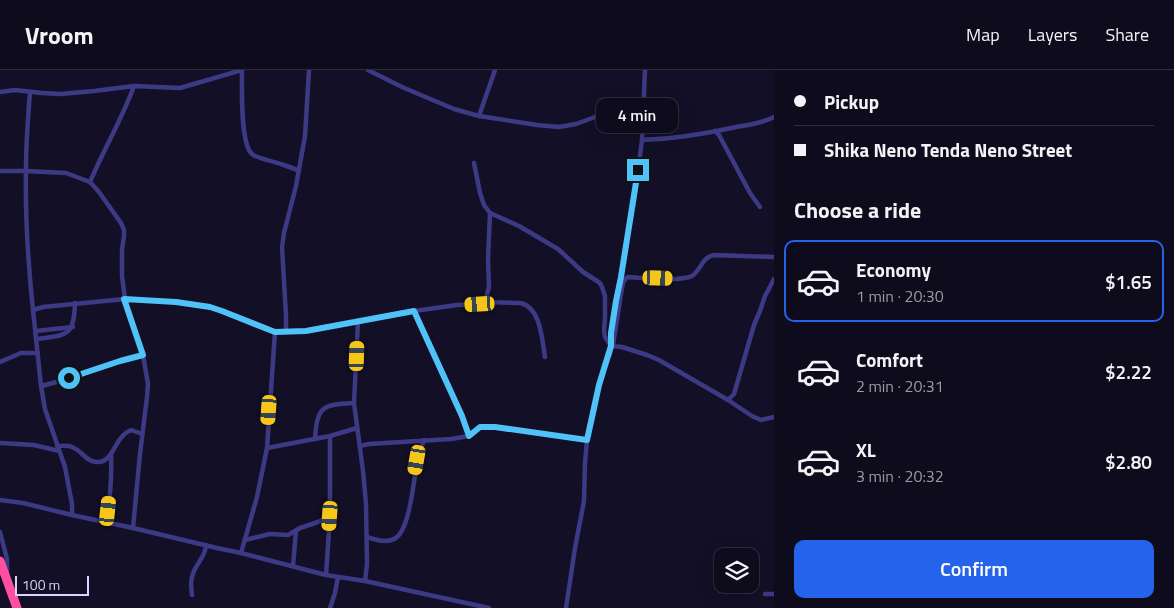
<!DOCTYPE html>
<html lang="en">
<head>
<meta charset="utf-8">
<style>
  body { margin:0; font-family:"Titillium Web",sans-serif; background:#171425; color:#f1f3f6; height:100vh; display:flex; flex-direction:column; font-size:19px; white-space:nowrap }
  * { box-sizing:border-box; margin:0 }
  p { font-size:16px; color:#9b9ba3 }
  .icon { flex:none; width:28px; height:28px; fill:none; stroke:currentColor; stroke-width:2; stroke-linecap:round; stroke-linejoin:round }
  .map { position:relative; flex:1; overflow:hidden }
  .side { display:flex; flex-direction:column; background:#0e0b1c; width:400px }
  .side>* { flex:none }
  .guide { display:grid; align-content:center; height:110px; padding:0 20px; background:#0e0b1c }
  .fabs { position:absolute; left:714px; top:478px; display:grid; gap:10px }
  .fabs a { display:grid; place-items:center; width:45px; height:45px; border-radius:10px; background:#0e0b1c; box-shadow:0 5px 20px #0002,0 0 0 1px #2e2b3b; font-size:25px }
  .scale { position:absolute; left:15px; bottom:12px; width:74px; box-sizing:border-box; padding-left:5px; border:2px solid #d9d4ff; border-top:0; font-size:14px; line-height:18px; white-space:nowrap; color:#d9d4ff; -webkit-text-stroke:4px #130f26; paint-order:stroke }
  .end { position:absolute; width:22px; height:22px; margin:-11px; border:6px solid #4fc3f7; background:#111; box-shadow:0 0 0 2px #111 }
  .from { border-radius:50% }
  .bubble { position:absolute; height:35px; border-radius:10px; background:#0e0b1c; box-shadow:0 5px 20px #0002,0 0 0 1px #2e2b3b; font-size:16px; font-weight:600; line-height:35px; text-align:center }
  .car { position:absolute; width:15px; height:30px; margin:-15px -8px; border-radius:6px; box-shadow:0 0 4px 1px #0007; background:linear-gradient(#f5c518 24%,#345 0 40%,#f5c518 0 76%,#345 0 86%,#f5c518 0) }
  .guide b { display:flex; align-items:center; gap:18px; height:48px; font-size:19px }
  .guide b+b { border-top:1px solid #2e2b3b }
  .guide i { width:12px; height:12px; background:#f1f3f6 }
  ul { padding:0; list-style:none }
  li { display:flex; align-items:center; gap:15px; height:82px; margin:0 10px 8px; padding:0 10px; border:2px solid transparent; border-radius:10px }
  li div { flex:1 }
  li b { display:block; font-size:19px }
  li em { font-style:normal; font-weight:600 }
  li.active { border-color:#2563eb }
  li>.icon { width:45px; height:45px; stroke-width:1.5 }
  h2 { padding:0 20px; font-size:22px; line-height:60px }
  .cta { display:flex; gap:10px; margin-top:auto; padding:10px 20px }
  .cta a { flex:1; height:58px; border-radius:10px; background:#2563eb; color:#fff; font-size:20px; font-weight:600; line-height:58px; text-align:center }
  header { display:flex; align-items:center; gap:30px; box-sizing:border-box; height:70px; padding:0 25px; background:#0e0b1c; border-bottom:1px solid #2e2b3b }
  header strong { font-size:24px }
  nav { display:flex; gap:28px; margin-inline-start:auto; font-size:18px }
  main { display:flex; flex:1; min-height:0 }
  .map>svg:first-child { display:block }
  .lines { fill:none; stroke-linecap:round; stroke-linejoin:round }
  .street { stroke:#3d3a85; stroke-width:4.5 }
  .highway { stroke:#ff4fa3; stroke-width:9 }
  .route { stroke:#4fc3f7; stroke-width:6 }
</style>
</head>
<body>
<header>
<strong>Vroom</strong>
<nav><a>Map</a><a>Layers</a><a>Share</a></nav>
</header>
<main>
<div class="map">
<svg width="774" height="538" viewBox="0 0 774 538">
  <rect width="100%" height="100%" fill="#130f26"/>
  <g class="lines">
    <g class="street">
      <path d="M242 0C242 16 240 74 252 84 258 89 273 91 281 94 287 96 293 98 299 101"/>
      <polyline points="368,0 402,17 454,39 479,46 537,55 559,57 576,54 644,29"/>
      <polyline points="0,22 15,20 42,23 60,24 94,21 134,16 180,18 242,0"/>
      <path d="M30 22C28 47 26 73 26 98 25 146 28 193 33 240"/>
      <polyline points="479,46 495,0"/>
      <polyline points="715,61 719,65 750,123 760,137"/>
      <path d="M642 70C674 69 705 64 736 57 749 55 763 53 774 47"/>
      <polyline points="474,93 480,123 484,135 490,143 519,156 558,179 583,202 600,213 602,217 605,226 605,247 604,261 605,267 611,276 622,277 647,285 659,290 728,330 752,346 761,350 774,347"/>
      <polyline points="0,101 26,101 66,103 90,112 99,122 121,153 124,160 124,166 122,180 122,206 125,229 143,285 148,314 147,327 140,384 133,458"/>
      <path d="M90 112C104 79 122 49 134 16"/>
      <path d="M485 232 520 233C541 237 542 270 545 287"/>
      <polyline points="414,241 462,346 469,366"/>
      <polyline points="358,251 354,333 363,401 366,434 367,494 365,511"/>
      <polyline points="36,261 73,257"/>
      <polyline points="286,262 286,246 282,177 284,163 296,116 305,66 309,0"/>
      <path d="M36 269C67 265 74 267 75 233"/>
      <path d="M613 275 622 218C623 213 623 210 628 207 643 208 680 212 692 206 701 200 702 187 714 185L774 187"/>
      <polyline points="0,292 21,283 38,283"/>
      <path d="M41 316C76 308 108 293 143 285"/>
      <polyline points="728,330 734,324 754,255 760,241 765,226 774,209"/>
      <path d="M315 369C317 335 323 335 354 333"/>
      <polyline points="0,373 34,375 59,381"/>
      <path d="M57 376C62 376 68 375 72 377 83 381 86 393 99 392 115 390 114 367 131 360L142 364"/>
      <polyline points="360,376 369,374 451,369 469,366 480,357 495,357 587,370"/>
      <polyline points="267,378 330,366 357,358"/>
      <polyline points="0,430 23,433 72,445 133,458 217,478 241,483 326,505 365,511 489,538"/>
      <polyline points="72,445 72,434 65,397 45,339 41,316 33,240 43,237 125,229 177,232 210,237 222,241 275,262 286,262 306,261 414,241 457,235 480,234 485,232 489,217 488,189 490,143"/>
      <path d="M106 452C110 430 112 408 111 385"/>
      <polyline points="0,462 7,489 7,501"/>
      <path d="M367 467C376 470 389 474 397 467 410 456 414 409 417 392 418 385 422 377 424 370"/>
      <polyline points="245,470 270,464 288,465 300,458 318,452 330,446"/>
      <polyline points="241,483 257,427 267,378 275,262"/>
      <polyline points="293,496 296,461"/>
      <polyline points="326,505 330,446 330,366"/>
      <polyline points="765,524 774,524"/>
      <path d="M192 525C191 517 190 509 194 501 198 492 206 485 206 475"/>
      <polyline points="330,538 335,523 338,507"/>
      <polyline points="566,538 575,478 584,431 585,393 587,370 592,351 599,315 606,293 610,284 611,276 611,269 616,231 634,131 642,70 645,0"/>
    </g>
    <polyline class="highway" points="0,491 17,538"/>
  </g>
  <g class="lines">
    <polyline class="route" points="69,308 120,291 143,285 124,229 176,232 210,237 222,241 275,262 306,261 414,241 462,346 469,366 480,357 495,357 587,370 599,315 611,276 611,263 616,231 621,207 638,100"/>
  </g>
</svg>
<div class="fabs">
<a><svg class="icon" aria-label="layers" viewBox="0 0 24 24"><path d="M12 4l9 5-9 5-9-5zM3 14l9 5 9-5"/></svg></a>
</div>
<div class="scale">100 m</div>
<i class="end from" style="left:69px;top:308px"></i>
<i class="end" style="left:638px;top:100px"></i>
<div class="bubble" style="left:596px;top:28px;width:82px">4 min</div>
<i class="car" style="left:658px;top:208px;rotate:92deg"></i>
<i class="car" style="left:480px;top:234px;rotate:267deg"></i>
<i class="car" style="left:357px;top:286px;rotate:2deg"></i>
<i class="car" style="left:269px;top:340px;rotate:184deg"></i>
<i class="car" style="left:417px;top:390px;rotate:190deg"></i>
<i class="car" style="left:108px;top:441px;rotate:6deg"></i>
<i class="car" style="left:330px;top:446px;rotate:184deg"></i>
</div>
<section class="side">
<div class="guide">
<b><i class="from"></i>Pickup</b>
<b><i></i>Shika Neno Tenda Neno Street</b>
</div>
<h2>Choose a ride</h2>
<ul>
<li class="active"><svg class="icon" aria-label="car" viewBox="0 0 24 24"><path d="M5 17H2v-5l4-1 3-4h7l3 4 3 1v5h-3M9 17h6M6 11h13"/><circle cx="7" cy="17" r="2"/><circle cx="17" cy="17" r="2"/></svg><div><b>Economy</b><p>1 min · 20:30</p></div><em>$1.65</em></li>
<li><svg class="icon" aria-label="car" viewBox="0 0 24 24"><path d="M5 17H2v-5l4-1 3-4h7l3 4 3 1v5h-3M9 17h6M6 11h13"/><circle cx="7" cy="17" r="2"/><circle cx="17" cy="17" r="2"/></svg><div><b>Comfort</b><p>2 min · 20:31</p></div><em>$2.22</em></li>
<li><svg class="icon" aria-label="car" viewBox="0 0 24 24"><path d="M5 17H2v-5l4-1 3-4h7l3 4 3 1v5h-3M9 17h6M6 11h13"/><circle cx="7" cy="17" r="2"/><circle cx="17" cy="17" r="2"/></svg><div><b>XL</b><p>3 min · 20:32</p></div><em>$2.80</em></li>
</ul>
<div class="cta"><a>Confirm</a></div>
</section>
</main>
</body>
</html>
